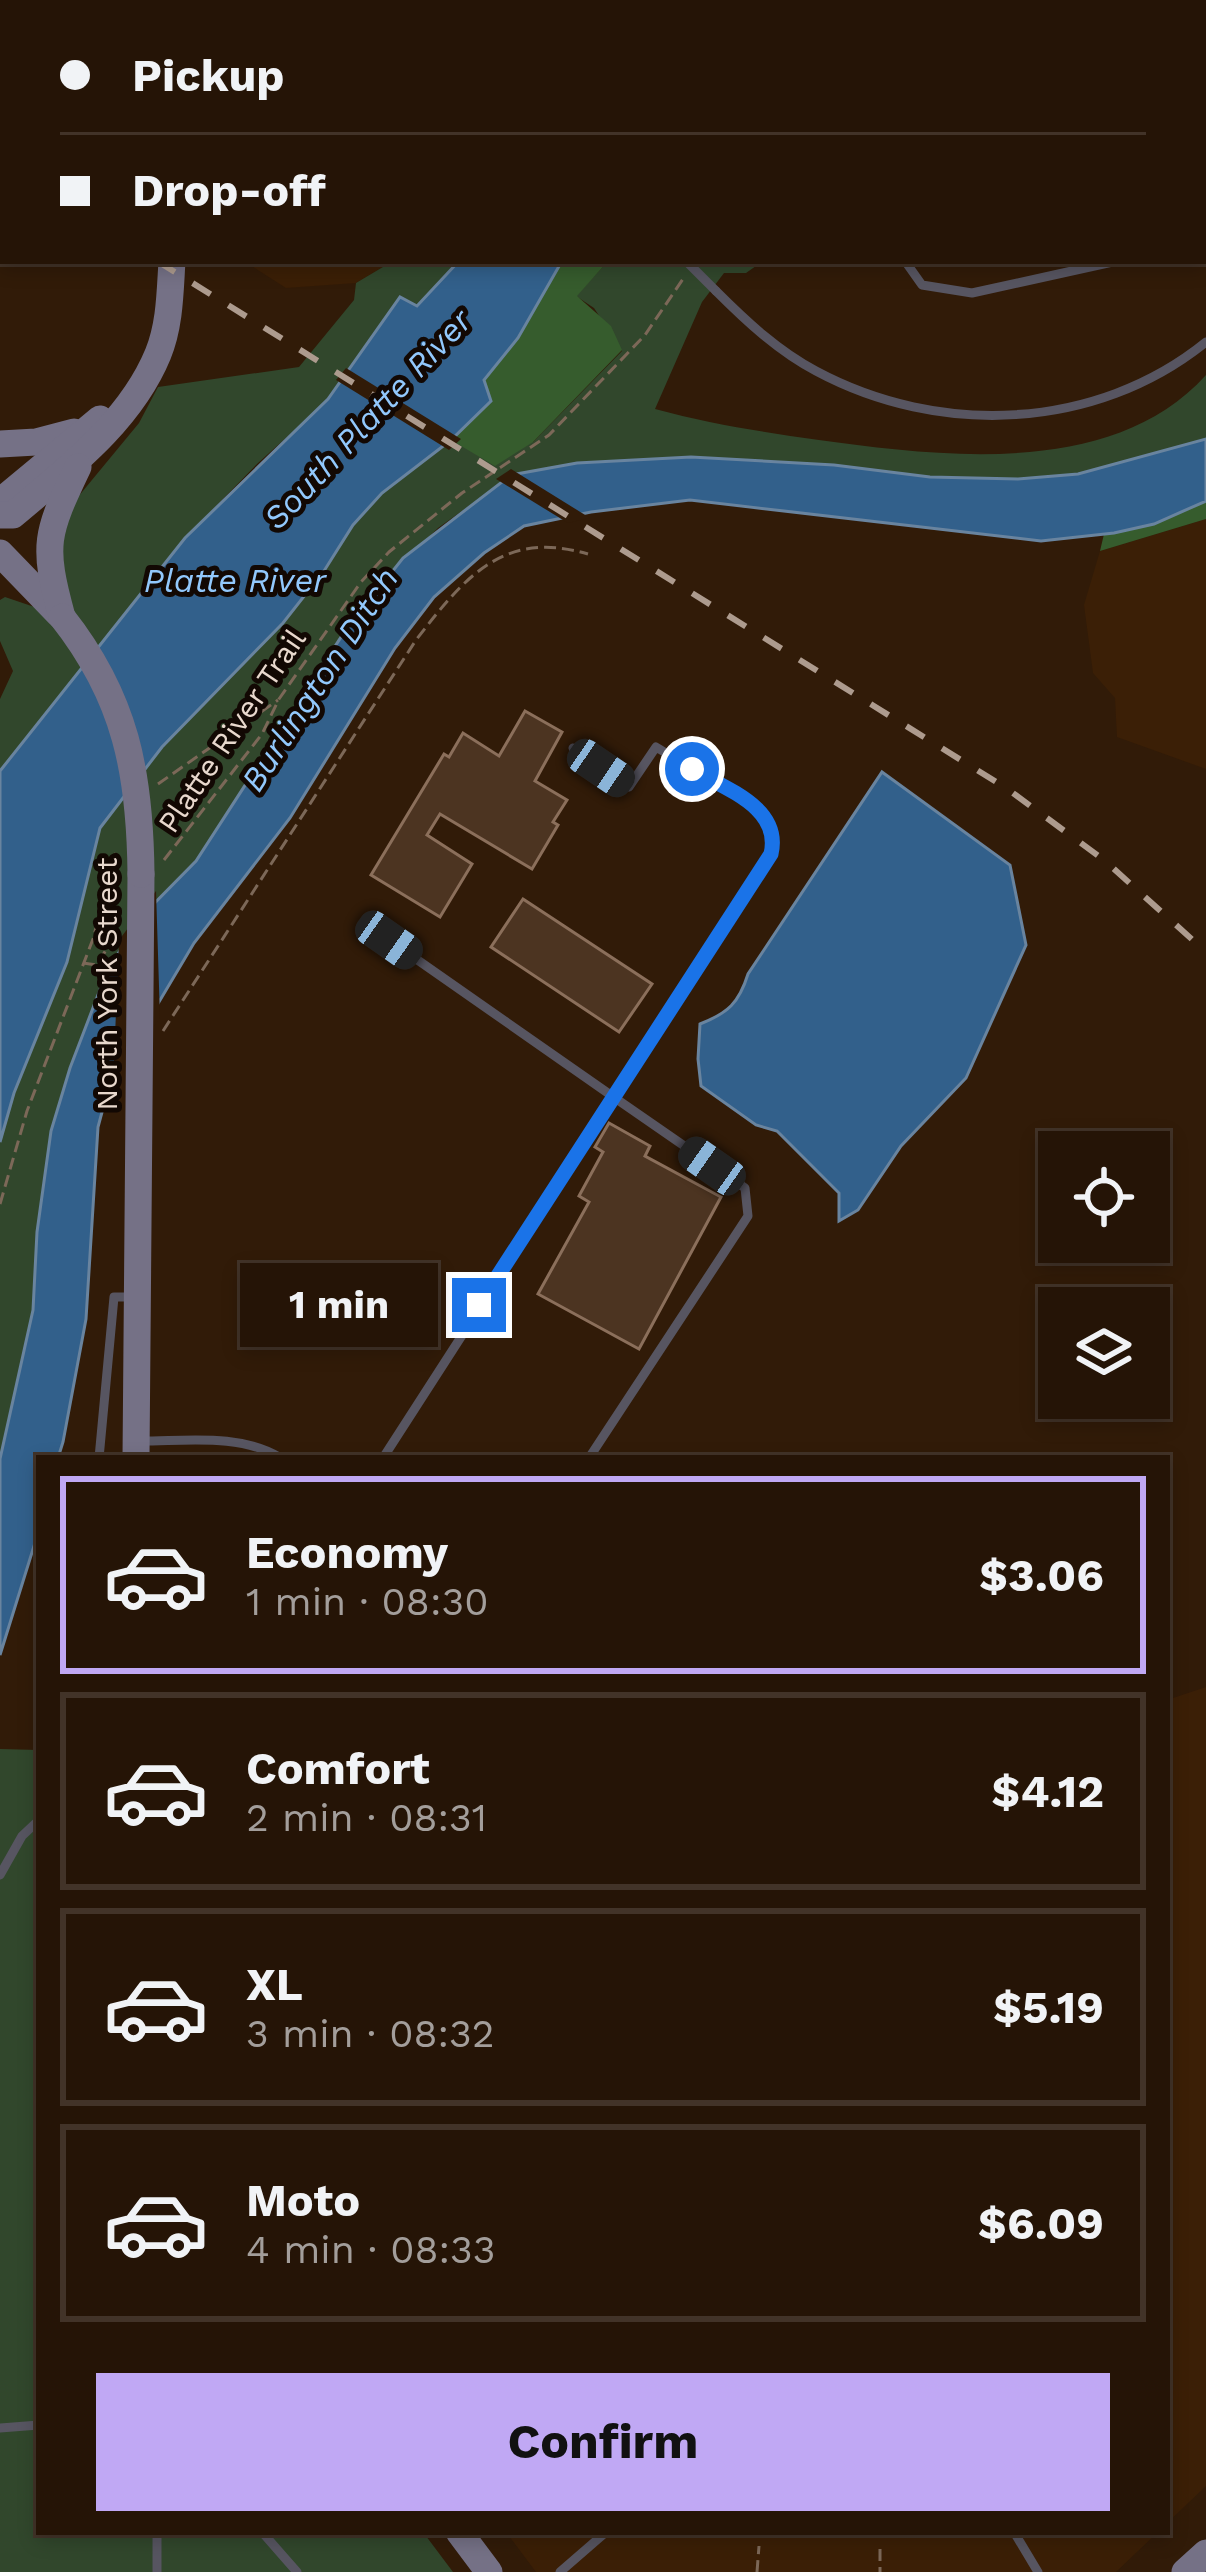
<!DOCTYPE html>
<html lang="en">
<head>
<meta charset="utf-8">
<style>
  body { margin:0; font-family:"Work Sans",sans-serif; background:#312114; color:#f1f3f6; height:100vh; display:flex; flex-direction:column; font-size:45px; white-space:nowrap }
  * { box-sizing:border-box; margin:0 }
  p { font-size:39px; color:#a39e9b }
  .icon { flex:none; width:66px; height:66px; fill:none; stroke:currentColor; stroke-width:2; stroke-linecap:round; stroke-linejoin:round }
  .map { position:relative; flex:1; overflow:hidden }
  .drawer { position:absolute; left:36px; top:1455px; width:1134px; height:1080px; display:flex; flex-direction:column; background:#251406; border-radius:0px; box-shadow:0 6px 18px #0003,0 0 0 3px #423328 }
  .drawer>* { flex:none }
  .top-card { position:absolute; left:0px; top:0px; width:1206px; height:264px; box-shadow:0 6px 18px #0003,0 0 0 3px #423328; display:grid; align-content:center; height:264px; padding:0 60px; background:#251406 }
  .buttons { position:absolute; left:1038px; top:1131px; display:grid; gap:24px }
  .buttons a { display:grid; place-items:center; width:132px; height:132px; border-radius:0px; background:#251406; box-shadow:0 6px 18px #0003,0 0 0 3px #423328; font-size:60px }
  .end { position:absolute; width:54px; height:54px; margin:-27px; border:15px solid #1a73e8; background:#fff; box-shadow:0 0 0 6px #fff }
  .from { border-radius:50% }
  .bubble { position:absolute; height:84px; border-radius:0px; background:#251406; box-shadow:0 6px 18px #0003,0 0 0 3px #423328; font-size:39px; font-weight:700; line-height:84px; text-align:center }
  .car { position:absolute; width:36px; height:72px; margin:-36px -18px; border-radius:15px; box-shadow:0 0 9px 3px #0007; background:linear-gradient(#222 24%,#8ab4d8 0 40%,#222 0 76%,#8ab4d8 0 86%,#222 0) }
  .top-card b { display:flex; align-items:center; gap:42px; height:114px; font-size:45px }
  .top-card b+b { border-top:3px solid #423328 }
  .top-card i { width:30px; height:30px; background:#f1f3f6 }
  ul { padding:21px 0 0; list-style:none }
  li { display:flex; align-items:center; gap:36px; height:198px; margin:0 24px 18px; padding:0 36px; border:6px solid #423328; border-radius:0px }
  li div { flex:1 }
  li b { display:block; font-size:45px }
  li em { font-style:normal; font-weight:700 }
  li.selected { border-color:#c0a8f4 }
  li>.icon { width:108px; height:108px; stroke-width:1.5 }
  .cta { display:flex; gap:24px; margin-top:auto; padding:24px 60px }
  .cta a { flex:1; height:138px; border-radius:0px; background:#c0a8f4; color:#111; font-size:48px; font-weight:700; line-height:138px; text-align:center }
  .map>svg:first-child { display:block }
  .built { fill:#3b1f06 }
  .green { fill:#31472c }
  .forest { fill:#365c2d }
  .water { fill:#32608b; stroke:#69849f; stroke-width:3 }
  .pier { fill:#311b08 }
  .building { fill:#4c3421; stroke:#8b6f5b; stroke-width:3 }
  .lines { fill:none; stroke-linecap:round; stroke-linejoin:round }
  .path { stroke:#7c6858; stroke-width:3; stroke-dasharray:12 6; stroke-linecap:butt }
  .service { stroke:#575561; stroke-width:9 }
  .secondary { stroke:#757186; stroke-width:27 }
  .rail { stroke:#ad9b8e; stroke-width:6; stroke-dasharray:21 21; stroke-linecap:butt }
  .service-bridge { stroke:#575561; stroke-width:9 }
  .secondary-bridge { stroke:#757186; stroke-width:27 }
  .route { stroke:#1a73e8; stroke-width:15 }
  .labels { text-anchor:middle; stroke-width:10; stroke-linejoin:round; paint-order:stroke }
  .street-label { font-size:30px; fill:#e8d8cd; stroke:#120803 }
  .water-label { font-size:33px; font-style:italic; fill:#92c8fc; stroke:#120803 }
</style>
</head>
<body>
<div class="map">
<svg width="1206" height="2572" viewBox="0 0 1206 2572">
  <rect width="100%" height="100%" fill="#311b08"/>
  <g class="built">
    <polygon points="0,0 554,0 554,3 3,3 3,104"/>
    <polygon points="244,261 393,261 356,283 286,288"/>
    <polygon points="1206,519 1206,769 1117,737 1115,698 1093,673 1084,605 1100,551"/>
    <polygon points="1206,1687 1206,2486 1167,2523 1167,1700"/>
    <polygon points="506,2532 1158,2532 1116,2572 536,2572"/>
  </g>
  <g class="green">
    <polygon points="393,261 459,261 416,307 400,298 328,400 258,463 185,538 0,771 0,699 13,671 0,641 0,600 5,597 61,616 57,561 68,509 139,423 158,387 299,367 354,300 356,283"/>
    <path d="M608 261H763L746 273H724L702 302 655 409C710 424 763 432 819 440 943 457 1113 478 1206 375V439L1078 474 1018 479 930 477 834 465 691 457 577 463 511 476 438 528 373 592 196 861C94 957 50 1096 37 1232 34 1260 37 1288 32 1315 24 1363 11 1411 0 1459V1143L14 1093 67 962 99 829 116 806 162 747 283 623 324 571 352 525 382 493 451 440 533 442 622 351 594 308 576 296Z"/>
    <polygon points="0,1749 39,1750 39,2532 423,2532 453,2572 0,2572"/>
  </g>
  <g class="forest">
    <polygon points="562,261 608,261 577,296 611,326 622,350 533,442 495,466 451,440 490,402 484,380 518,338"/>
    <polygon points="1206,501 1206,519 1100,551 1104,534 1154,524"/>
  </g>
  <g class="water">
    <polygon points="459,261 562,261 518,338 484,380 491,401 451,440 382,493 353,525 324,571 283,623 162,747 100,828 67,962 14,1093 0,1142 0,771 185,538 328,399 400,297 417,306"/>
    <polygon points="1206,439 1206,501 1154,524 1114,533 1041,541 690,500 591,512 524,526 484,553 434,597 395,648 290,818 194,943 109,1086 98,1127 86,1319 63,1442 58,1458 39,1458 39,1530 0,1655 0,1459 33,1310 37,1232 51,1131 70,1068 106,974 139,919 196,861 345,631 403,558 511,475 577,463 691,457 834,465 930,477 1018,479 1078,474"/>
    <path d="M882 772 1010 865 1026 945 966 1078 901 1146 858 1210 839 1221V1193L777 1131 756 1125 701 1086 698 1059 700 1024C728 1013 739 1003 748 974Z"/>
  </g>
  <g class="pier">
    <polygon points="346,368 461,439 449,450 336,380"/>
    <polygon points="511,469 590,518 568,523 496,479"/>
    <polygon points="156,891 160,1018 113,1084 119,940"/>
  </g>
  <g class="building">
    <polygon points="525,711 562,732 535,781 567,800 553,822 558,825 532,869 440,814 427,835 472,864 440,917 371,875 444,754 449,757 463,733 499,756"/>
    <polygon points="523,899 652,984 619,1032 491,947"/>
    <polygon points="609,1123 650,1146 645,1156 721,1197 639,1349 538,1294 589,1202 579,1196 603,1152 595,1147"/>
  </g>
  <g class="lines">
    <g class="path">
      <polyline points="774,0 774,3"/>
      <polyline points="750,3 750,0"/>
      <polyline points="158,784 278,700"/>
      <polyline points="164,860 262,734 279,699 361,582 389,552 462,493 549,435 645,335 683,279"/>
      <polyline points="83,963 97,965 116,933"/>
      <path d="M163 1031 416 640C464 578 503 529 588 554"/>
      <polyline points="0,1204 27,1111 93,939 116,853"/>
      <polyline points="880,2549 880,2572"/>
      <polyline points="757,2572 759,2546"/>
    </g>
    <g class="service">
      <polyline points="468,0 469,3"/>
      <polyline points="836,0 837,3"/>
      <polyline points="1203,242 1206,241"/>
      <polyline points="905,261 922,285 972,293 1117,261"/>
      <path d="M716 291C746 321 778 351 816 371 939 437 1096 431 1206 342"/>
      <path d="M389 940 615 1098 771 854C775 839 773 824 763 812L656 747 629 787 573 748"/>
      <path d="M141 1441C187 1441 240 1433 281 1458"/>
      <polyline points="99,1458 114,1297 133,1297"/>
      <polyline points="383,1458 615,1098 745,1188 748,1216 589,1458"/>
      <polyline points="0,1875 22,1836 39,1820"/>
      <polyline points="0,2428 39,2425"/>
      <polyline points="262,2532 297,2572"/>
      <polyline points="1014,2532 1038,2572"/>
      <polyline points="157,2572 157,2532"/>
      <polyline points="560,2572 606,2532"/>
    </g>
    <g class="secondary">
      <polyline points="168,0 169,3"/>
      <polyline points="0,444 36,442 74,432"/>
      <polyline points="0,509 2,500 100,419"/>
      <path d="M0 515H13C67 469 130 422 158 354 170 325 170 292 172 261"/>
      <polyline points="0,553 59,614"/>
      <path d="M62 617C42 544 46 534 78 467"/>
      <polyline points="136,1458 141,874"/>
      <polyline points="459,2532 489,2572"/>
      <polyline points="1185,2572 1206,2553"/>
    </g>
    <g class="rail">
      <polyline points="0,171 3,172"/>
      <polyline points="157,261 1006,788 1104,860 1206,952"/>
    </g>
    <polyline class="service-bridge" points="686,261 716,291"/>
    <path class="secondary-bridge" d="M62 617C126 698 140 773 141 874"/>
  </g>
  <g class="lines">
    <path class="route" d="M479 1305 771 854C782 807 725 789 692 769"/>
  </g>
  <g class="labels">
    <g class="street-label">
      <text transform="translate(232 731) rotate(-56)" y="10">Platte River Trail</text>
      <text transform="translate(107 984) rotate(-90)" y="10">North York Street</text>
    </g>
    <g class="water-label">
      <text transform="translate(367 419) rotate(-47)" y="12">South Platte River</text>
      <text x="235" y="592">Platte River</text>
      <text transform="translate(319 679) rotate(-57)" y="12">Burlington Ditch</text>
    </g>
  </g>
</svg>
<div class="buttons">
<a><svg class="icon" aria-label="locate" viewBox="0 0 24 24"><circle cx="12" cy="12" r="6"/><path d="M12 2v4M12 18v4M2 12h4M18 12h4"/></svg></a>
<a><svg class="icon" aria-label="layers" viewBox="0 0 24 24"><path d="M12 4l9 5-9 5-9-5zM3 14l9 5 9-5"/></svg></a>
</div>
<i class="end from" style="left:692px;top:769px"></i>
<i class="end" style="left:479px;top:1305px"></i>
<div class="bubble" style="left:240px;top:1263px;width:198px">1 min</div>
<i class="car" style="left:601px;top:768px;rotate:124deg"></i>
<i class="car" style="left:389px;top:940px;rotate:125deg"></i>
<i class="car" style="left:712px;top:1166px;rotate:305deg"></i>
<div class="top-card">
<b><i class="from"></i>Pickup</b>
<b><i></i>Drop-off</b>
</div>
<section class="drawer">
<ul>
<li class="selected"><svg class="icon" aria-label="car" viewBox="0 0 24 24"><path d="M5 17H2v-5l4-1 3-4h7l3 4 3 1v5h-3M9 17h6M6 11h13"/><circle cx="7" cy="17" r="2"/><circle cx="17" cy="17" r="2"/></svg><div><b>Economy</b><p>1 min · 08:30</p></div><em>$3.06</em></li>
<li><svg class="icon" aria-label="car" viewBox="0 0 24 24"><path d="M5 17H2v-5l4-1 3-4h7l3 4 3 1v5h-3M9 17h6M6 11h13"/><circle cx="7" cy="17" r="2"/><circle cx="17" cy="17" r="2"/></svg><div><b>Comfort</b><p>2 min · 08:31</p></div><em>$4.12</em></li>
<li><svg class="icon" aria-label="car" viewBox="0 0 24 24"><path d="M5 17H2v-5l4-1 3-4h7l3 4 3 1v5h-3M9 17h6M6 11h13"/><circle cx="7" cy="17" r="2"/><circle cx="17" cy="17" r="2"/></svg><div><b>XL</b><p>3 min · 08:32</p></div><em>$5.19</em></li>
<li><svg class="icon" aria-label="car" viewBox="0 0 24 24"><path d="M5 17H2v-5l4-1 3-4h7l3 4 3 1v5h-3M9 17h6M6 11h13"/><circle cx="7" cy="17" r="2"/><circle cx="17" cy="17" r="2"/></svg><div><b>Moto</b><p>4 min · 08:33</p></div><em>$6.09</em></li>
</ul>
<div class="cta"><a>Confirm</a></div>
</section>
</div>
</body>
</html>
